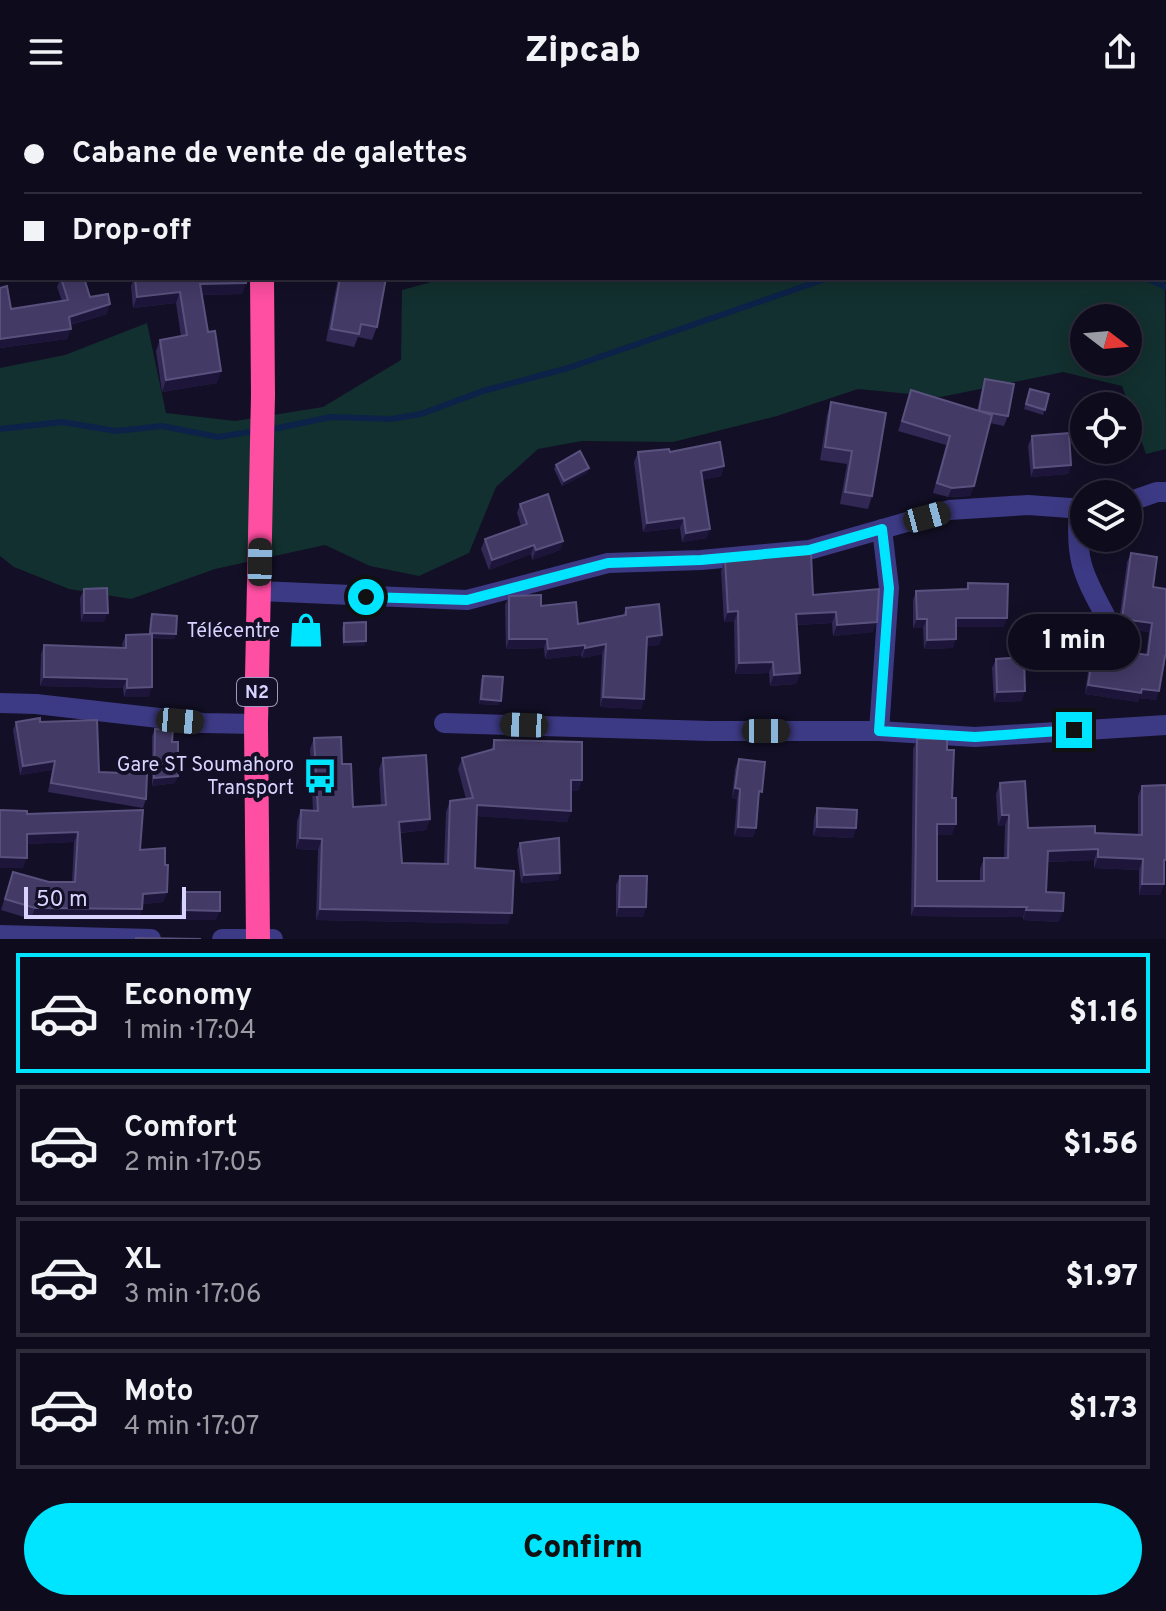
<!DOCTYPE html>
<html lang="en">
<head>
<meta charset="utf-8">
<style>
  body { margin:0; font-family:Overpass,sans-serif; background:#171425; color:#f1f3f6; height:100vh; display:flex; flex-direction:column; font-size:30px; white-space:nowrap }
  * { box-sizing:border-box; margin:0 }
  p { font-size:26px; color:#9b9ba3 }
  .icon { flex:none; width:44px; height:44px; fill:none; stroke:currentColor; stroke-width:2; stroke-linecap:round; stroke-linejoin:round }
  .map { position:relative; height:835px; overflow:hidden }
  .details { display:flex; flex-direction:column; background:#0e0b1c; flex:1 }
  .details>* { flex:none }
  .guide { position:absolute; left:0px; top:0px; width:1166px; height:176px; box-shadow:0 4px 20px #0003,0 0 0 2px #2e2b3b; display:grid; align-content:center; height:176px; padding:0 24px; background:#0e0b1c }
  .needle { width:52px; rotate:106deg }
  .controls { position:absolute; left:1070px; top:200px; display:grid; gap:16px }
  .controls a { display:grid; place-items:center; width:72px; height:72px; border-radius:50%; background:#0e0b1c; box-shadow:0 4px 20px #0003,0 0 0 2px #2e2b3b; font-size:40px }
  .scale { position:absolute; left:24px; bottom:20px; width:162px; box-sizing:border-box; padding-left:8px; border:4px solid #d9d4ff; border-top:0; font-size:22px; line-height:28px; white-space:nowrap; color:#d9d4ff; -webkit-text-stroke:6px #130f26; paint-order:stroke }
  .end { position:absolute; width:36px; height:36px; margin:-18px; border:10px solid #00e5ff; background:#111; box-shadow:0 0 0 4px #111 }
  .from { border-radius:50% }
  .bubble { position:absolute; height:56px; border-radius:28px; background:#0e0b1c; box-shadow:0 4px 20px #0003,0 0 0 2px #2e2b3b; font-size:26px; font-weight:800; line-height:56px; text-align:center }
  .car { position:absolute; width:24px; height:48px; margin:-24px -12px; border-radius:10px; box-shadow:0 0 6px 2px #0007; background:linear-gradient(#222 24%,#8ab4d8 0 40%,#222 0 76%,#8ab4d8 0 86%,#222 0) }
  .guide b { display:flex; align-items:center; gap:28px; height:76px; font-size:30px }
  .guide b+b { border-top:2px solid #2e2b3b }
  .guide i { width:20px; height:20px; background:#f1f3f6 }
  ul { padding:14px 0 0; list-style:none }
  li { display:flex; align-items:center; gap:24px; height:120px; margin:0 16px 12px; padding:0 8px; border:4px solid #2e2b3b; border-radius:0px }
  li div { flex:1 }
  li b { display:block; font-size:30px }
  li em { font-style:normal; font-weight:800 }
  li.selected { border-color:#00e5ff }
  li>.icon { width:72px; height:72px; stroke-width:1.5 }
  .cta { display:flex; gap:16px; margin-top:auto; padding:16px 24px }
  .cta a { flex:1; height:92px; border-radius:48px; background:#00e5ff; color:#111; font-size:32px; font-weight:800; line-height:92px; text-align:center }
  header { display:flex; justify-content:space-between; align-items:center; height:104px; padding:0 24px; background:#0e0b1c; font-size:36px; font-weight:800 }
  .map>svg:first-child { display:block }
  .green { fill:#12302f; fill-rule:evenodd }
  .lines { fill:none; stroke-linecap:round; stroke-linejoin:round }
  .stream { stroke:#0c2248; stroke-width:6 }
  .street { stroke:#3d3a85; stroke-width:20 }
  .highway { stroke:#ff4fa3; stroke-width:24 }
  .wall { fill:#312854 }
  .shaded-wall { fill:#1d163a }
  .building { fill:#433a66; stroke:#5a527e; stroke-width:2 }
  .route { stroke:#00e5ff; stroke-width:10 }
  .labels { text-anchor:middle; stroke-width:8; stroke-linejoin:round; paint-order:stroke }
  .shield { fill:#130f26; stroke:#9e99be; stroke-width:2 }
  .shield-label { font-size:18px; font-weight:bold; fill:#d9d4ff }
  .poi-label { font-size:20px; fill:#d9d4ff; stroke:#130f26; text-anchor:end }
</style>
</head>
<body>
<header><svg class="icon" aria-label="menu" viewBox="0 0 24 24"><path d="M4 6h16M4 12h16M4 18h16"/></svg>Zipcab<svg class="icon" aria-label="share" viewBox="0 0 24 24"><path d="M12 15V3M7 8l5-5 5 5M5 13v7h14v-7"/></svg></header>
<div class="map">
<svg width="1166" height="835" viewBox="0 0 1166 835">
  <rect width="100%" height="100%" fill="#130f26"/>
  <path class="green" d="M1164 67 1166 345 1146 350 1122 282 1063 268 941 293 858 285 777 312 673 338 582 337 538 345 496 383 469 449 419 472 370 462 325 441 215 465 131 495 69 485 14 463 0 452V264L65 251 147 219 166 309 235 317 323 303 401 256 402 186 446 174H1164ZM1084 214H1128V258H1084Z"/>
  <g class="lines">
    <g class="stream">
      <polyline points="1164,143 1166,141"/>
      <polyline points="1118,174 1131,174"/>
      <polyline points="1146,174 1166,183"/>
      <polyline points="0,325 62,318 116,327 162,322 218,333 256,327"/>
      <polyline points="268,326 331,313 391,315 421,310 483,287 568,264 828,174"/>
    </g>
    <g class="street">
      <polyline points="1128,398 1157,388 1166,388"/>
      <path d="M1079 405C1075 454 1082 469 1105 511"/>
      <polyline points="259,487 467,496 608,459 701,456 809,446 949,406 1028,401 1084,405"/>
      <polyline points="0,599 36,600 203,619 256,620"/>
      <polyline points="444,619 710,627 879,627 975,633 1166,621"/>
      <polyline points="879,627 889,484 882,425"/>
      <polyline points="0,831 151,835"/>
      <polyline points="222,835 273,835"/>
    </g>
    <g class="highway">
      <polyline points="259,0 259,2"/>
      <polyline points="258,835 256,620 263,291 262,174"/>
    </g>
  </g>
  <g class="wall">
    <polygon points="127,0 160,0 159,2 127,2"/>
    <polygon points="958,0 1166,0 1166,23 1164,23 1164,2 960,2"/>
    <polygon points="0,29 2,29 2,133 0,121"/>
    <polygon points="61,174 90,193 107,210 70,221 67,235 0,244 0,184 11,205 62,197 57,183"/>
    <polygon points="134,174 246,174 246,179 242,190 202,191 217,279 162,288 156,247 160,236 181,232 176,199 133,204 131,182"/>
    <polygon points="338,174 386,174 377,223 372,236 358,233 354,243 326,237"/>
    <polygon points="985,275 1008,312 1004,322 990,319 970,392 948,393 933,389 946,341 898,327 911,286 977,307 982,284"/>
    <polygon points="1030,285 1049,290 1043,311 1024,305"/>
    <polygon points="831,298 872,392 868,405 840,400 847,360 820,356 827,311"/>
    <polygon points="1032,332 1071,361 1068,370 1031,373 1028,342"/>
    <polygon points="638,348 670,348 724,362 721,372 702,376 707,434 682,438 680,424 643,428 634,358"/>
    <polygon points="556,361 587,369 562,382 554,365"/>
    <polygon points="520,400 563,437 560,446 532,456 531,450 489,466 481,445 485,435 521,422 517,409"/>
    <polygon points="1131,449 1153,483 1165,562 1163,562 1156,596 1139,594 1138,598 1085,590 1090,553 1094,544 1146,551 1149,528 1118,524 1127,458"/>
    <polygon points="725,456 813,491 873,528 833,532 832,519 797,521 800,569 796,580 770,582 769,569 735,570 734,518 724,518 721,467"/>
    <polygon points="968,479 1004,523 956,523 953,544 924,545 923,524 913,524 913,496 916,487 966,485"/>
    <polygon points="84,485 104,518 81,518 80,494"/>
    <polygon points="509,492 541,502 578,520 623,511 626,504 662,531 659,541 647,542 644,595 641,605 600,603 602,550 582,554 581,551 545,555 544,544 506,545 505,501"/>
    <polygon points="152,510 176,530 174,535 152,534 149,593 124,593 123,584 40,582 41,550 44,541 123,544 122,540 126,531 149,530 150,515"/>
    <polygon points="344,519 366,537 364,542 343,542 342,524"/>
    <polygon points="996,555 1022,597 994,598 992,564"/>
    <polygon points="483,572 499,601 479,600 481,576"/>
    <polygon points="16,618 40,618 99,668 146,695 143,704 48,688 52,666 20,671 13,626"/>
    <polygon points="155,625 172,638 175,679 152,682 152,632"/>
    <polygon points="314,634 342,660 353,703 381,701 379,665 383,654 430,715 426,726 400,729 402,759 444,759 446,708 450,697 466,695 458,665 462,654 491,646 494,636 582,676 578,687 571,687 571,707 567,718 477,712 475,764 508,820 316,816 318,746 296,745 297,717 301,706 313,707 310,645"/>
    <polygon points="917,635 947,646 952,731 937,731 937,777 980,777 980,765 984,754 1004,754 1005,721 998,722 996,690 1000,679 1028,724 1138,731 1138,692 1142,682 1164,766 1164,780 1160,791 1139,791 1139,766 1094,764 1094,756 1048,758 1046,788 1059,818 1023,816 1023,813 911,812 913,645"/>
    <polygon points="739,655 758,697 756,724 753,733 734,732 737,695 732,694 735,665"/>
    <polygon points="817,704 856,724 853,734 813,732 814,714"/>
    <polygon points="27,710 140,746 167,788 163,798 142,800 142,805 138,815 31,815 1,806 13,768 49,778 72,778 74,738 27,740 23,764"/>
    <polygon points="520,739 560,769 558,776 521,779 517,746"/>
    <polygon points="620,772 646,803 643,813 616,813 616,781"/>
    <polygon points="184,788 216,816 180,816 181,797"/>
  </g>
  <g class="shaded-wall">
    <polygon points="357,0 377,0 376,2 352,2"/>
    <polygon points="1092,0 1166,0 1166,2 1164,7 1164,2 1091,2"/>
    <polygon points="246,179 242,190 196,191 200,180"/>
    <polygon points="180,188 176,199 133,204 137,193"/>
    <polygon points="110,200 107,210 65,222 69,213"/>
    <polygon points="71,225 67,235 0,244 0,235"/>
    <polygon points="221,267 217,279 162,288 166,276"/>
    <polygon points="1071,361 1068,370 1031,373 1034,364"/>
    <polygon points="724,362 721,372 697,377 701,367"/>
    <polygon points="589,364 587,369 562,382 564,377"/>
    <polygon points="974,382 970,392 948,393 952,384"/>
    <polygon points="684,414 680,424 643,428 647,419"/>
    <polygon points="710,425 707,434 682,438 686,429"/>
    <polygon points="563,437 560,446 532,456 536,446"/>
    <polygon points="534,441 531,450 489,466 492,456"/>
    <polygon points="738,507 734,518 724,518 728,508"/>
    <polygon points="836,508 832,519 792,521 796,510"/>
    <polygon points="84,509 108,509 104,518 81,518"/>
    <polygon points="956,514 1007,514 1004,523 952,523"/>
    <polygon points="917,515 927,515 923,524 913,524"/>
    <polygon points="1122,515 1152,519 1149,528 1118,524"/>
    <polygon points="877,518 873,528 833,532 837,521"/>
    <polygon points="150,529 176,530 174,535 148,533"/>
    <polygon points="662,531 659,541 644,543 647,533"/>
    <polygon points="509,535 547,535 544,544 506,545"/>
    <polygon points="956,535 953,544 924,545 927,536"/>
    <polygon points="366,537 364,542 343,542 344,538"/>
    <polygon points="606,540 602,550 582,554 585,544"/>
    <polygon points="585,541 581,551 545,555 548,545"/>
    <polygon points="773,558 769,569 735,570 739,559"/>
    <polygon points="800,569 796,580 770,582 774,571"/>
    <polygon points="44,573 127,575 123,584 40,582"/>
    <polygon points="1088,581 1142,585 1159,587 1156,596 1139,594 1138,598 1085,590"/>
    <polygon points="152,583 149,593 124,593 127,584"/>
    <polygon points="1025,587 1022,597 994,598 997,588"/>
    <polygon points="603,593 644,595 641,605 600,603"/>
    <polygon points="481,595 501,597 499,601 479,600"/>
    <polygon points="55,657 52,666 20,671 23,662"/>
    <polygon points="178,672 175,679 152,682 154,674"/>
    <polygon points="571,676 582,676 578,687 567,687"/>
    <polygon points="735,684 740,685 737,695 732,694"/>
    <polygon points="477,701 571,707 567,718 473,712"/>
    <polygon points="1002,711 1009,711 1005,721 998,722"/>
    <polygon points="430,715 426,726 395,729 399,718"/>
    <polygon points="937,720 956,720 952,731 933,731"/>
    <polygon points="738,723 756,724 753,733 734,732"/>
    <polygon points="817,723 856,724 853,734 813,732"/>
    <polygon points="78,728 74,738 23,740 27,730"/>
    <polygon points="300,734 322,735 318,746 296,745"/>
    <polygon points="1098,745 1094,756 1044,758 1048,747"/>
    <polygon points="0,753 27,754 23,764 0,764"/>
    <polygon points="1098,753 1143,755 1139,766 1094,764"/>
    <polygon points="560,769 558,776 521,779 524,771"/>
    <polygon points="1142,780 1164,780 1160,791 1139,791"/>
    <polygon points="167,788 163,798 139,801 143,790"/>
    <polygon points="915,802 1027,803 1023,813 911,812"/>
    <polygon points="619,803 646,803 643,813 616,813"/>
    <polygon points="35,804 142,805 138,815 31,815"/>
    <polygon points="320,805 512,809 508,820 316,816"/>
    <polygon points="184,806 220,807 216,816 180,816"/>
    <polygon points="1026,806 1063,807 1059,818 1023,816"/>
  </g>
  <g class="building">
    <polygon points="96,0 126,0 126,2 95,2"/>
    <rect x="209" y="0" width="31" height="2"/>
    <rect x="304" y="0" width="32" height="2"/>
    <polygon points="450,0 514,0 515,2 450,2"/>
    <polygon points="705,0 776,0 777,2 705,2"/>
    <polygon points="801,0 875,0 875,2 796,2"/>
    <polygon points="915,0 957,0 957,2 914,2"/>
    <polygon points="975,0 1093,0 1092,2 978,2"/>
    <polygon points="0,29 2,29 2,98 0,97"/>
    <polygon points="61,174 84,174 90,193 108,190 110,200 69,213 71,225 0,235 0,184 7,182 11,205 68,196"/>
    <polygon points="135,174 246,174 246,179 200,180 208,228 215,227 221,267 166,276 160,236 187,231 180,188 137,193"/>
    <polygon points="340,174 386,174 377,223 361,220 359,230 331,225"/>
    <polygon points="985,275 1014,280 1008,312 979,307"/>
    <polygon points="1030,285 1049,290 1045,306 1026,300"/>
    <polygon points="911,286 992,311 974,382 952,384 937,379 950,332 902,317"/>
    <polygon points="831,298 886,309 872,392 845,388 852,347 825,343"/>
    <polygon points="1097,299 1121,302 1096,302"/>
    <polygon points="1128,303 1133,304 1130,325 1128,324"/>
    <polygon points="1069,329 1071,361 1034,364 1032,332"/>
    <polygon points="720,338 724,362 701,367 710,425 686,429 684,414 647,419 638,348 669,345 670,348"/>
    <polygon points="580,347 589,364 564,377 556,361"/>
    <polygon points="548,390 563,437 536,446 534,441 492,456 485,435 527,420 520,400"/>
    <polygon points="1131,449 1157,453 1153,483 1166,485 1166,552 1165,552 1159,587 1142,585 1141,589 1088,581 1094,544 1148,551 1152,519 1122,515"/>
    <polygon points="811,450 813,491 879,485 877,518 837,521 836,508 796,510 800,569 774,571 773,558 739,559 738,507 728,508 725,456"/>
    <polygon points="968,479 1008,480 1007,514 956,514 956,535 927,536 927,515 917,515 916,487 968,485"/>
    <polygon points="107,484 108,509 84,509 84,485"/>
    <polygon points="541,491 541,502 576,498 578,520 626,511 626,504 659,500 662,531 647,533 644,595 603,593 606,540 585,544 585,541 548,545 547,535 509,535 509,492"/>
    <polygon points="152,510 177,512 176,530 150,529"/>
    <polygon points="366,518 366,537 344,538 344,519"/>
    <polygon points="152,530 152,583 127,584 127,575 44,573 44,541 126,544 126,531"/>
    <polygon points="1024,553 1025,587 997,588 996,555"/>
    <polygon points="483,572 503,573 501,597 481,595"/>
    <polygon points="40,614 40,618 97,616 99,668 147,670 146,695 51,679 55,657 23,662 16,618"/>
    <polygon points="155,625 173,625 172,638 178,638 178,672 154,674"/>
    <polygon points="341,633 342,660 351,660 353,703 386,701 383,654 426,651 430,715 399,718 402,759 448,760 450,697 473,694 462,654 494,645 494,636 582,638 582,676 571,676 571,707 477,701 475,764 514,767 512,809 320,805 322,735 300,734 301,706 318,707 314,634"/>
    <polygon points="917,635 947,635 947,646 954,646 952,694 956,694 956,720 937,720 937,777 984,777 984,754 1008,754 1009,711 1002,711 1000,679 1025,677 1028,724 1095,722 1095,729 1142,731 1142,682 1166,681 1166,756 1164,756 1164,780 1142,780 1143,755 1098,753 1098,745 1048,747 1046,788 1064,789 1063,807 1026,806 1027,803 915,802"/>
    <polygon points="739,655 765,658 762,688 759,687 756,724 738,723 740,685 735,684"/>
    <polygon points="817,704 857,706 856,724 817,723"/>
    <polygon points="0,706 27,707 27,710 143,706 140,746 165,744 165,761 168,761 167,788 143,790 142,805 35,804 5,795 13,768 49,778 75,778 78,728 27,730 27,754 0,753"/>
    <polygon points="559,734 560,769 524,771 520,739"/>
    <polygon points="620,772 647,772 646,803 619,803"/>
    <polygon points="184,788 220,788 220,807 184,806"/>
    <polygon points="136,834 201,835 136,835"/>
  </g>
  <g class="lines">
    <polyline class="route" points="366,493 467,496 608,459 701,456 809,446 882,425 889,484 879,627 975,633 1074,626"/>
  </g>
  <defs>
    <g id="shop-bare" transform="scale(2.76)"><path d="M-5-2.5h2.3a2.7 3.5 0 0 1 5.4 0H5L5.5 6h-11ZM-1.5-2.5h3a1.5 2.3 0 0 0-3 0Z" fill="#00e5ff" stroke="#130f26" stroke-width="2.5" paint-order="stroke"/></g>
    <g id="bus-bare" transform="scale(2.76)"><path d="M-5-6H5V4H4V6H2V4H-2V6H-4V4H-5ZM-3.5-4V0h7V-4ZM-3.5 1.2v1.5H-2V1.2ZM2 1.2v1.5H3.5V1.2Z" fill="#00e5ff" stroke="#130f26" stroke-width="2.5" paint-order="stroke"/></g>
  </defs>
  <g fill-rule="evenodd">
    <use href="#shop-bare" x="306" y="526"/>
    <use href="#bus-bare" x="320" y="672"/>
  </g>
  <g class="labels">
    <rect class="shield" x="237" y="574" width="40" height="28" rx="6"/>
    <g class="shield-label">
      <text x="257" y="594">N2</text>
    </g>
    <g class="poi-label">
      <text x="280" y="533">Télécentre</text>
      <text x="294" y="667">Gare ST Soumahoro<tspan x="294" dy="23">Transport</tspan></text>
    </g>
  </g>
</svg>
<div class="controls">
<a><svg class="needle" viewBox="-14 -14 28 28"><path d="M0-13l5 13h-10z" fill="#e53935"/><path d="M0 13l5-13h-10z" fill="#9b9ba3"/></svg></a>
<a><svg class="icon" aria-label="locate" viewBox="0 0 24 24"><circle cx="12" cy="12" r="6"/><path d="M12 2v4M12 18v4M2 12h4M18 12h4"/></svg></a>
<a><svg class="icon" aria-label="layers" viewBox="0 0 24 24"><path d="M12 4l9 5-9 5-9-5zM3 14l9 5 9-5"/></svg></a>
</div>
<div class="scale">50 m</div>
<i class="end from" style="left:366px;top:493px"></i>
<i class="end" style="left:1074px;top:626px"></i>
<div class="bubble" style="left:1008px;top:510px;width:132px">1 min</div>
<i class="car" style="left:927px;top:413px;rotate:75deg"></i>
<i class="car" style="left:260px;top:458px;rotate:1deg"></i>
<i class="car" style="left:180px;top:617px;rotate:95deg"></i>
<i class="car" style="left:524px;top:621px;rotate:272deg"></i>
<i class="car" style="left:766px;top:627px;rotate:90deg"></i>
<div class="guide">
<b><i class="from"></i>Cabane de vente de galettes</b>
<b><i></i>Drop-off</b>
</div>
</div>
<section class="details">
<ul>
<li class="selected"><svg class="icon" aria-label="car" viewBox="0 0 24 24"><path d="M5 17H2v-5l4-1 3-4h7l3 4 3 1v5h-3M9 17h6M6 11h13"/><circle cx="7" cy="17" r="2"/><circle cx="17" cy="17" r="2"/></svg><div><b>Economy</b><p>1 min · 17:04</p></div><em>$1.16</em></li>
<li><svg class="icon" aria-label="car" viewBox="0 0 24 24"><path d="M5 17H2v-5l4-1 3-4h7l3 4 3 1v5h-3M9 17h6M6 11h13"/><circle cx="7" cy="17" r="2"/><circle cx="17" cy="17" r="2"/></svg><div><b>Comfort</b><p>2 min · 17:05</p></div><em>$1.56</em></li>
<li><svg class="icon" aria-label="car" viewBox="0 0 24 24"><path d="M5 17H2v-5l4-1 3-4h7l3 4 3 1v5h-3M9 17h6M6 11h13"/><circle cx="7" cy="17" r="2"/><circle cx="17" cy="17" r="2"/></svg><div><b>XL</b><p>3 min · 17:06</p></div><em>$1.97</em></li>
<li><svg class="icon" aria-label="car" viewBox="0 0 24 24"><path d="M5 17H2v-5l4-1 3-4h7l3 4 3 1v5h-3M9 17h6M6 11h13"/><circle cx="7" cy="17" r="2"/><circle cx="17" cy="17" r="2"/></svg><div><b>Moto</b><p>4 min · 17:07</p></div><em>$1.73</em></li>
</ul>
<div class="cta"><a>Confirm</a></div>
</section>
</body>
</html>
